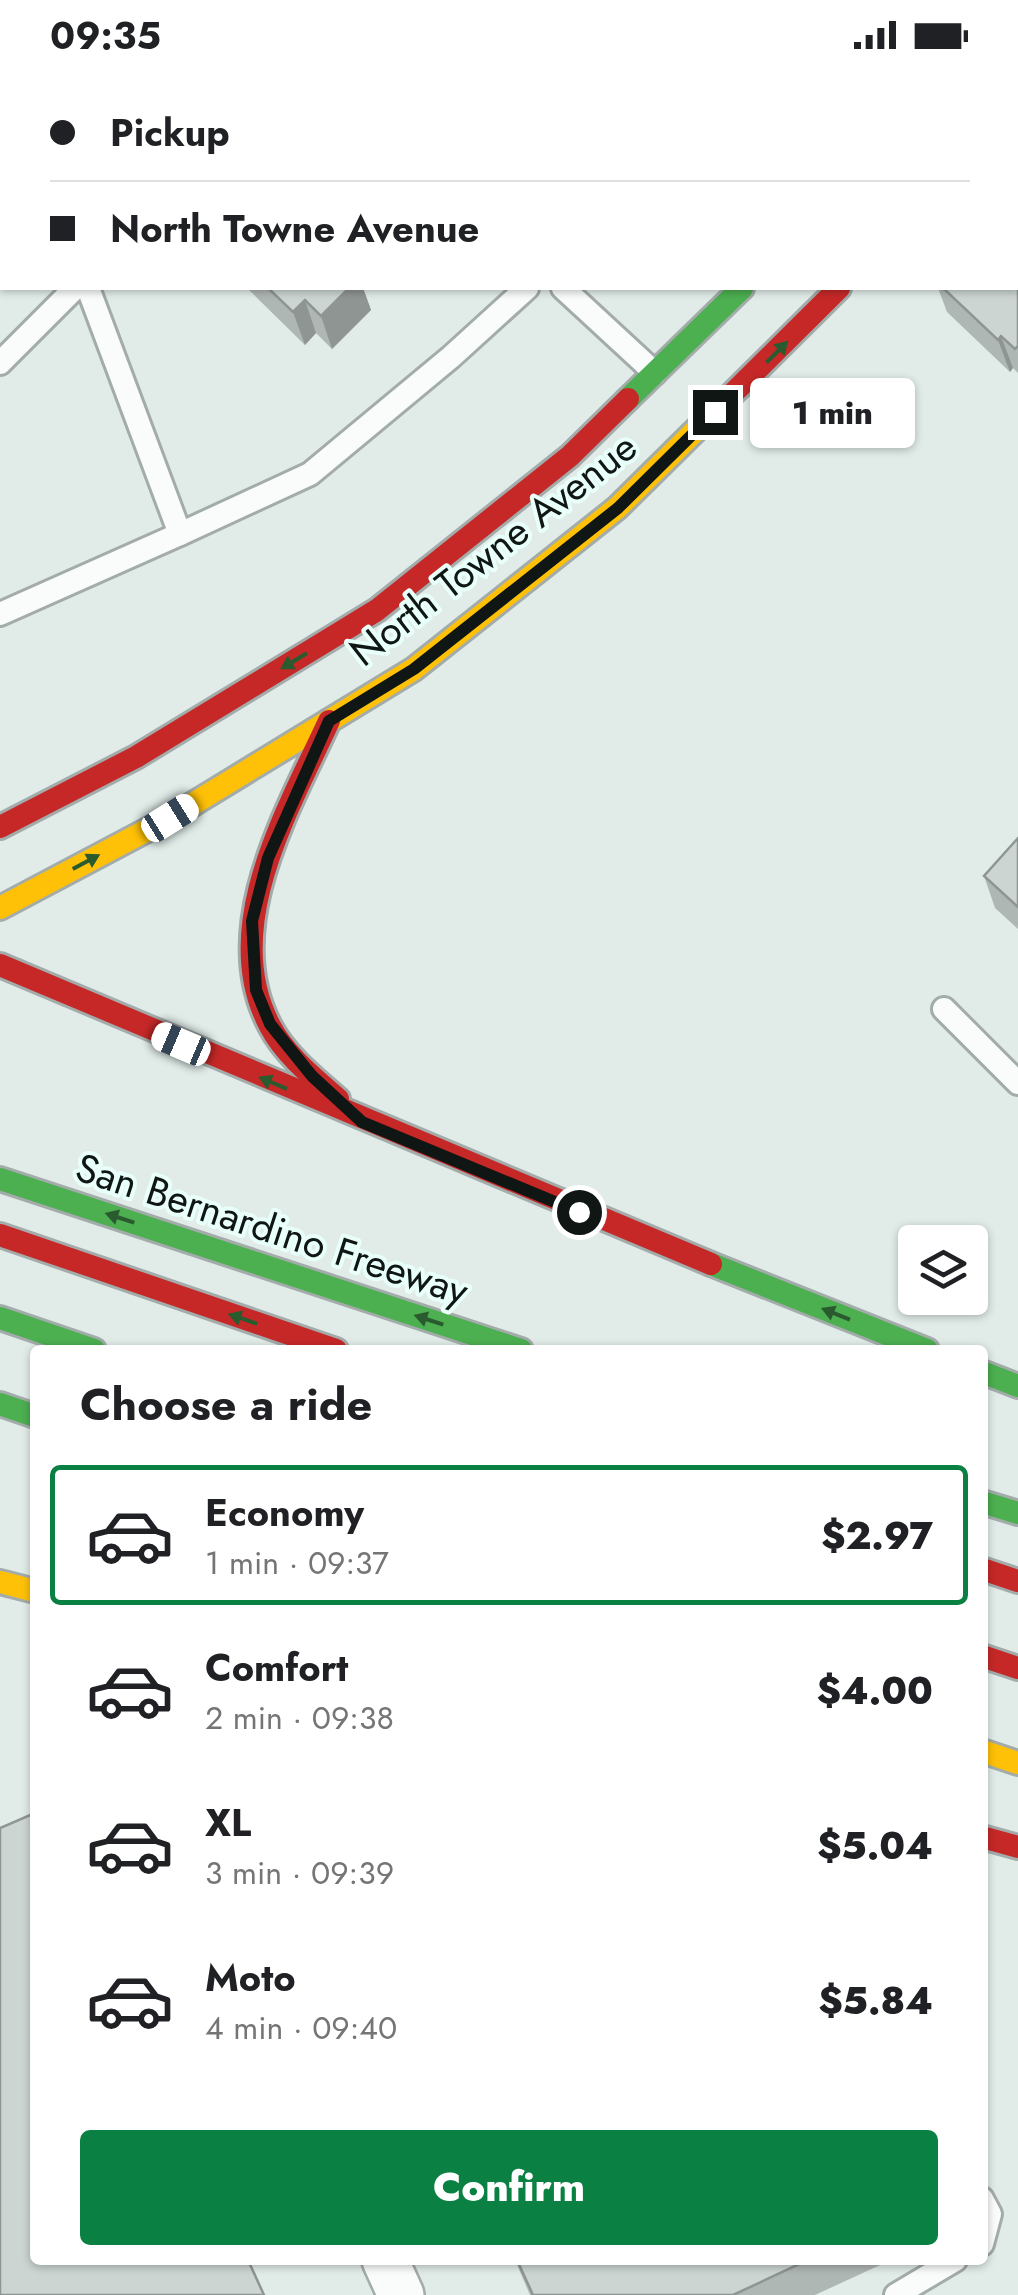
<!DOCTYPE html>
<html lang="en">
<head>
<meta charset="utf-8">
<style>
  body { margin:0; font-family:Jost,sans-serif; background:#f6f6f6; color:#202124; height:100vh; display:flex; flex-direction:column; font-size:38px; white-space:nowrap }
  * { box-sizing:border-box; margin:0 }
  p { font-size:32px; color:#757577 }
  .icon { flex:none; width:55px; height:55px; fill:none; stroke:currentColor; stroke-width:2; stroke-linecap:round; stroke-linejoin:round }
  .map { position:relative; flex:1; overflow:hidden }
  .details { position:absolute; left:30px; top:1275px; width:958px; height:920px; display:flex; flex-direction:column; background:#fff; border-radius:10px; box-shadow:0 2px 8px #0004 }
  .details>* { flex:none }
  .hud { position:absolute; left:0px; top:0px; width:1020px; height:220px; box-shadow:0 2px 8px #0004; display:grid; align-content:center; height:220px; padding:0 50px; background:#fff }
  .controls { position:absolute; left:898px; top:1155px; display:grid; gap:20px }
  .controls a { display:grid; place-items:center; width:90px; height:90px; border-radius:10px; background:#fff; box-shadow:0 2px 8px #0004; font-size:50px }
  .end { position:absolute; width:45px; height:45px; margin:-22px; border:12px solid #0f1614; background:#fff; box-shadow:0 0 0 5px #fff }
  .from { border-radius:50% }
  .bubble { position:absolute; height:70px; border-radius:10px; background:#fff; box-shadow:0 2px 8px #0004; font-size:32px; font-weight:800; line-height:70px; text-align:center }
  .car { position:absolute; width:30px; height:60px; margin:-30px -15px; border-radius:12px; box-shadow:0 0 8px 2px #0007; background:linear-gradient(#fff 24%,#345 0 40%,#fff 0 76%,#345 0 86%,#fff 0) }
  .hud b { display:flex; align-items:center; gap:35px; height:95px; font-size:38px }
  .hud b+b { border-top:2px solid #e0e0e0 }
  .hud i { width:25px; height:25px; background:#202124 }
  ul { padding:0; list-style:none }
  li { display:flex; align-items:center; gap:30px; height:140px; margin:0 20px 15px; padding:0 30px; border:5px solid transparent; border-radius:10px }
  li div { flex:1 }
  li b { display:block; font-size:38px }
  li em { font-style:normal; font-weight:800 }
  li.on { border-color:#0b8043 }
  li>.icon { width:90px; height:90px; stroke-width:1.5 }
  h2 { padding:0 50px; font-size:45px; line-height:120px }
  .action { display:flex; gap:20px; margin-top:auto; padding:20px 50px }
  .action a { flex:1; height:115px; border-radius:10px; background:#0b8043; color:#fff; font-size:40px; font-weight:800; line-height:115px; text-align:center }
  .status { display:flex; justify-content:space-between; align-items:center; height:70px; padding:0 50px; background:#fff; direction:ltr }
  .status svg { height:28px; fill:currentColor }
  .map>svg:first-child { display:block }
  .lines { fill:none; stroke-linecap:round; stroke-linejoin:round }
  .lane-casing { stroke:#a3acaa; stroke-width:28 }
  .street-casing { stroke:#a3acaa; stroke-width:50 }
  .fast-casing { stroke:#a3acaa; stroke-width:28 }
  .slow-casing { stroke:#a3acaa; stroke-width:28 }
  .jam-casing { stroke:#a3acaa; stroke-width:28 }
  .lane { stroke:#fafcfc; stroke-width:22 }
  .street { stroke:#fafcfc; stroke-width:45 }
  .fast { stroke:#4caf50; stroke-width:22 }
  .slow { stroke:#ffc107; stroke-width:22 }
  .jam { stroke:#c62828; stroke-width:22 }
  .wall { fill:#afb7b5 }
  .shaded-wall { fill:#8f9593 }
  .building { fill:#ccd5d2; stroke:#8f9593; stroke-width:2.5 }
  .oneway { fill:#2a5b2f }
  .route { stroke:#0f1614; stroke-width:12 }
  .labels { text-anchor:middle; stroke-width:8; stroke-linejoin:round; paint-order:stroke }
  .street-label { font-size:40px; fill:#0f1614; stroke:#e9fff9 }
</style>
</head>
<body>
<div class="status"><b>09:35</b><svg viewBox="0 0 49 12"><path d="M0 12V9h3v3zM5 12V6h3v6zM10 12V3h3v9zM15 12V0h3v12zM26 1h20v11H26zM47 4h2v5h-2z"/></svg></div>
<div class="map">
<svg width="1018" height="2225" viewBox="0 0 1018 2225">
  <rect width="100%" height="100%" fill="#e1ece9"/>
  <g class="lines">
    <g class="lane-casing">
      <g id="lane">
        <polyline points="157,2 159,0"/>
        <polyline points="0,160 2,157"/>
        <polyline points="563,218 655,303"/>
        <polyline points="0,293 75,218"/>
        <polyline points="180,464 310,404 451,287 527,218"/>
        <polyline points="0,544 180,464 88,218"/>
        <polyline points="944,939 1018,1013"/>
        <polyline points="982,2129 990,2144 982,2174"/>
        <polyline points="896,2225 955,2190"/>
      </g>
    </g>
    <g class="street-casing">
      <polyline id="street" points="385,2190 401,2225"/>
    </g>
    <g class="fast-casing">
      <g id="fast">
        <polyline points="628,329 742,218"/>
        <polyline points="0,1109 521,1280"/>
        <polyline points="711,1194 927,1280"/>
        <polyline points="0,1248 94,1280"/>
        <polyline points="982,1302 1018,1316"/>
        <polyline points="0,1334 35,1346"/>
        <polyline points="982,1432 1018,1443"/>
      </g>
    </g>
    <g class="slow-casing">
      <g id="slow">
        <polyline points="0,838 170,748 414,599 617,438 706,350"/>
        <polyline points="0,1512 35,1521"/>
        <polyline points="982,1681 1018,1693"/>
      </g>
    </g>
    <g class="jam-casing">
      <g id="jam">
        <polyline points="946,2 948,0"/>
        <polyline points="706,350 839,218"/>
        <path d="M329 651C288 740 218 858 270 956 285 985 314 1008 338 1029"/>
        <polyline points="0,757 136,687 377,540 570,386 628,329"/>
        <polyline points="0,895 711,1194"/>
        <polyline points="0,1165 336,1280"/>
        <polyline points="982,1499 1018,1511"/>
        <polyline points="982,1586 1018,1598"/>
        <polyline points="982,1767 1018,1777"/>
      </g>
    </g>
    <use href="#lane" class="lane"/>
    <use href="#street" class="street"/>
    <use href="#fast" class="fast"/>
    <use href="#slow" class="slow"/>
    <use href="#jam" class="jam"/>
  </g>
  <g class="wall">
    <polygon points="1018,122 1018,303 1013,298 1010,302 947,242 938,218 1018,218"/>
    <polygon points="247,218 363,218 371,240 332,279 316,263 305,275"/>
    <polygon points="1018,768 1018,859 995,838 984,806"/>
    <polygon points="515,2190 891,2190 815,2225 530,2225"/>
  </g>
  <g class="shaded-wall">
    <polygon points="3,0 29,0 26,2 2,2 2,28 0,31 0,4"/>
    <polygon points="106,0 130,0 128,2 107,2"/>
    <polygon points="2,90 2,117 0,119 0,92"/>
    <polygon points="349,218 363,218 371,240 332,279 321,246"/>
    <polygon points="305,230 316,263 305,275 293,242"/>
    <polygon points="1001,266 1013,298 1010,302 998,270"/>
  </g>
  <g class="building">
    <polygon points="240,0 565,0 568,2 237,2"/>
    <polygon points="1018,122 1018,276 1015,279 1001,266 998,270 943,218 1018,218"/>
    <polygon points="268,218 349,218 321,246 305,230 293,242"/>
    <polygon points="1018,768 1018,837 984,806"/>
    <polygon points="35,1743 35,2190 248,2190 264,2225 0,2225 0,1758"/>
    <polygon points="517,2190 808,2190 733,2225 533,2225"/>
  </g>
  <defs><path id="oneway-solid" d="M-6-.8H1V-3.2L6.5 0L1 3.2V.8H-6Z" transform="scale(2.5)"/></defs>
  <g class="oneway">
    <use href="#oneway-solid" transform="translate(777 282) rotate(-45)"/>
    <use href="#oneway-solid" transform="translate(294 591) rotate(149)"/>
    <use href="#oneway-solid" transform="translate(86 792) rotate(-28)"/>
    <use href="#oneway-solid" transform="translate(273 1013) rotate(-157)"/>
    <use href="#oneway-solid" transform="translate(120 1148) rotate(-162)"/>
    <use href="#oneway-solid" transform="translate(836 1244) rotate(-158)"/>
    <use href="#oneway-solid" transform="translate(243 1249) rotate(-161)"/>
    <use href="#oneway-solid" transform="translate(429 1250) rotate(-162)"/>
  </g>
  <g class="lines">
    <polyline class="route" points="579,1142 362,1052 312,1006 270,954 256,920 252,851 268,788 329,651 414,599 618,438 715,342"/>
  </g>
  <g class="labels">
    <g class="street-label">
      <text transform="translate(493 479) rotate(-38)" y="14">North Towne Avenue</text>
      <text transform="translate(272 1159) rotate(18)" y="14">San Bernardino Freeway</text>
    </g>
  </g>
</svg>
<div class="controls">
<a><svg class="icon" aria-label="layers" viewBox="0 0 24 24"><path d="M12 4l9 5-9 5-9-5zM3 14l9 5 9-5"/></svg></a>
</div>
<i class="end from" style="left:579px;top:1142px"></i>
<i class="end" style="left:715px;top:342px"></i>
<div class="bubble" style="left:750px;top:308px;width:165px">1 min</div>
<i class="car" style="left:170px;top:748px;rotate:58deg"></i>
<i class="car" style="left:181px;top:974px;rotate:293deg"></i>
<div class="hud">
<b><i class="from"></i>Pickup</b>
<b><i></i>North Towne Avenue</b>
</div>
<section class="details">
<h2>Choose a ride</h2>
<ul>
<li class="on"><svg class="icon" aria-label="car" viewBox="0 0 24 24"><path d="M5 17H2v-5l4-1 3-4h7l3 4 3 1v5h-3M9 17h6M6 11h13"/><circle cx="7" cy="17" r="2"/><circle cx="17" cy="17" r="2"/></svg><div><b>Economy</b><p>1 min · 09:37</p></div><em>$2.97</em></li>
<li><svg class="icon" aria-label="car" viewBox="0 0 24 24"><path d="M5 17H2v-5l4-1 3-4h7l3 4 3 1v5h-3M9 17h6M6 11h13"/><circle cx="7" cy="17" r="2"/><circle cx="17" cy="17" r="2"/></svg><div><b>Comfort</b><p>2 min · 09:38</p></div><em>$4.00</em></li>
<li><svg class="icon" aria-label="car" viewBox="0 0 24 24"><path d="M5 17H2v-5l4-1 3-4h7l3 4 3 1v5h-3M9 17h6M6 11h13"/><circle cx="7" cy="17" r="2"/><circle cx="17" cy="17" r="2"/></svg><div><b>XL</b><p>3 min · 09:39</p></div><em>$5.04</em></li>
<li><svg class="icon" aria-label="car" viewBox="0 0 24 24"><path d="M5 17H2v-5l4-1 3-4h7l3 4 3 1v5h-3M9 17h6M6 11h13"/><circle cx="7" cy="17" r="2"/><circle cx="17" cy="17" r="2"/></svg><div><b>Moto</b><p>4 min · 09:40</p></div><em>$5.84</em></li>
</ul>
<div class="action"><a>Confirm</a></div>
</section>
</div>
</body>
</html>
